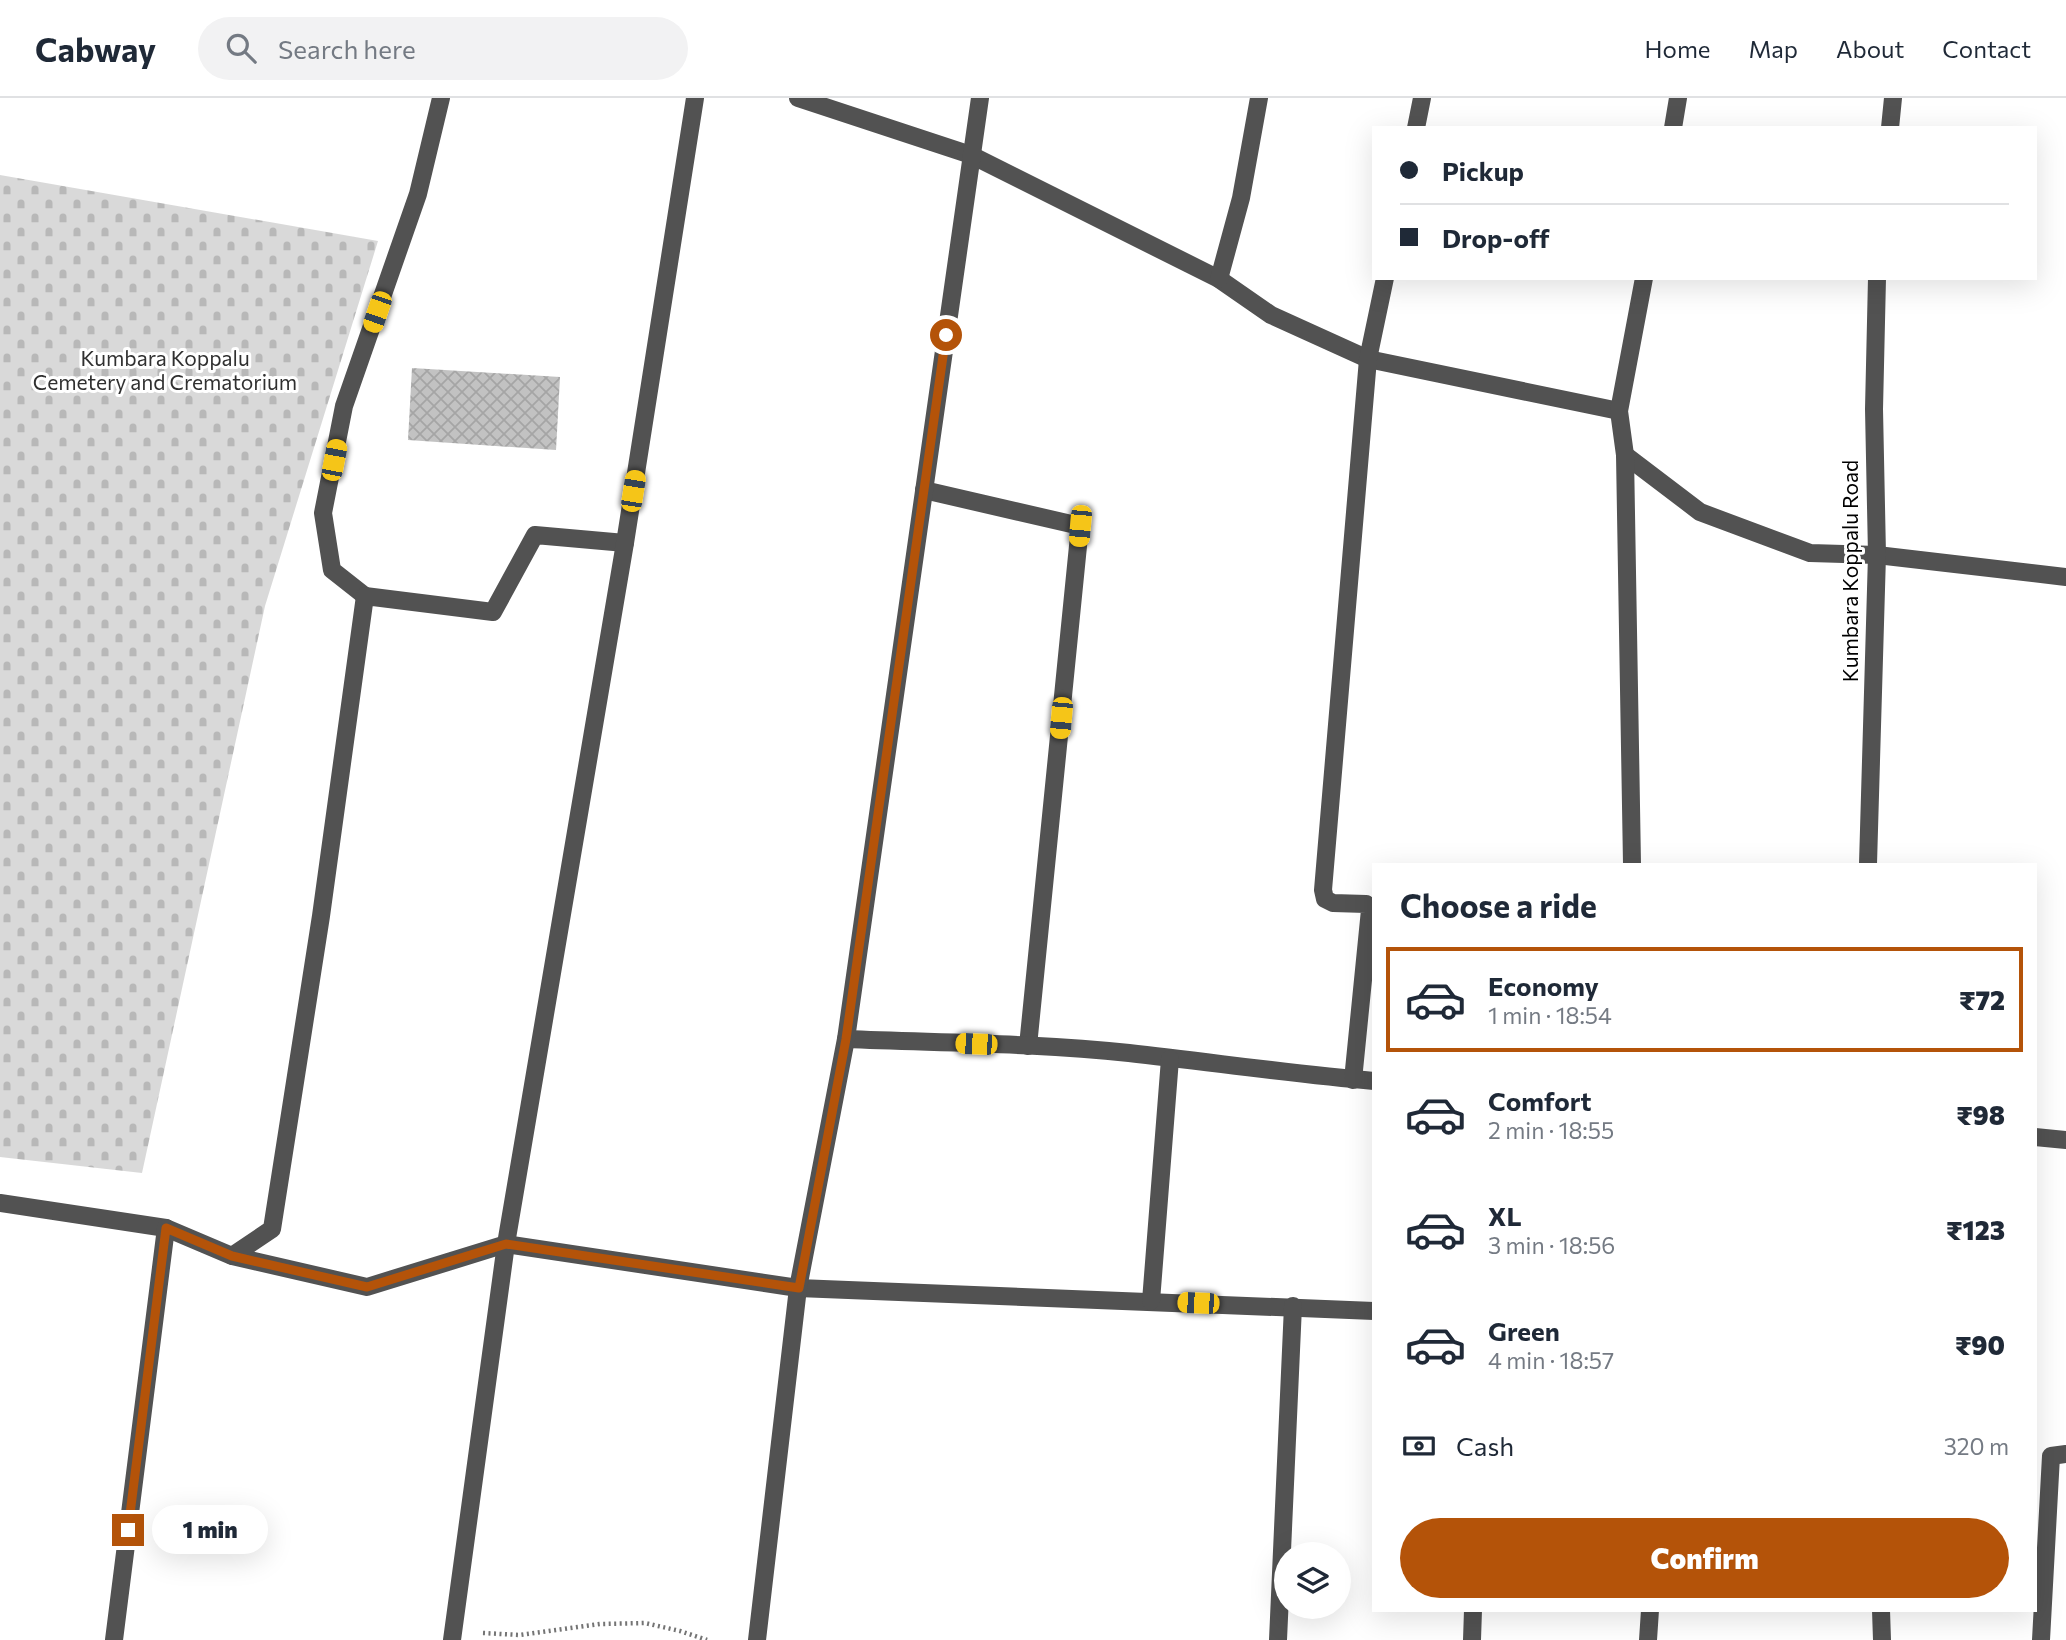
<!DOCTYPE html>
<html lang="en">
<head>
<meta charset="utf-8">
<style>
  body { margin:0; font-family:Commissioner,sans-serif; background:#f2f2f3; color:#1f2937; height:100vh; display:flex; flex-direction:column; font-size:26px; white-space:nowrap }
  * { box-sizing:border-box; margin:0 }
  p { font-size:23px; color:#747a83 }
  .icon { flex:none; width:38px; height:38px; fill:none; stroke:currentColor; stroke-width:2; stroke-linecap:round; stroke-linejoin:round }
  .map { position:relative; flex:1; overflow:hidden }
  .sheet { position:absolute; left:1372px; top:765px; width:665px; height:749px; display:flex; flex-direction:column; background:#fff; border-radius:0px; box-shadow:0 7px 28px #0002 }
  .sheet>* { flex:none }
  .guide { position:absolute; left:1372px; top:28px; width:665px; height:154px; border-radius:0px; box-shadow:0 7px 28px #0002; display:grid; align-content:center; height:154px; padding:0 28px; background:#fff }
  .buttons { position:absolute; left:1274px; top:1444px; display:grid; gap:14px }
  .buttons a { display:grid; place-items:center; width:77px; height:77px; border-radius:50%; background:#fff; box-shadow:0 7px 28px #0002; font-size:35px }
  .end { position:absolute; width:32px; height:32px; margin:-16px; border:9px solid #b45309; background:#fff; box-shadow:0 0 0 4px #fff }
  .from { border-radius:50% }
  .bubble { position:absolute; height:49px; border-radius:24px; background:#fff; box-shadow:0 7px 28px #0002; font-size:23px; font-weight:800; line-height:49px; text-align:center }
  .car { position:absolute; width:21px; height:42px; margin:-21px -10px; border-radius:9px; box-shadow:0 0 5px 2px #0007; background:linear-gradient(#f5c518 24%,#345 0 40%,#f5c518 0 76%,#345 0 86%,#f5c518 0) }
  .guide b { display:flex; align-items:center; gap:24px; height:66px; font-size:26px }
  .guide b+b { border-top:2px solid #e0e1e3 }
  .guide i { width:18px; height:18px; background:#1f2937 }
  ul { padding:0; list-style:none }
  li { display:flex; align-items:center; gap:21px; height:105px; margin:0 14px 10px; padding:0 14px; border:4px solid transparent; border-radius:0px }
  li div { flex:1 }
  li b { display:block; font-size:26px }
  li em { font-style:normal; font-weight:800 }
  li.current { border-color:#b45309 }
  li>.icon { width:63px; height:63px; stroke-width:1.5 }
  h2 { padding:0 28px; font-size:32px; line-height:84px }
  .pay { display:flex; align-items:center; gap:18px; height:77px; padding:0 28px; font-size:26px }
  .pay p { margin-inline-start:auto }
  .cta { display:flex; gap:14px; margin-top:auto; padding:14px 28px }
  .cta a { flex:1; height:80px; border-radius:42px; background:#b45309; color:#fff; font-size:28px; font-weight:800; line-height:80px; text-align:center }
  header { display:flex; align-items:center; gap:42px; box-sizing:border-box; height:98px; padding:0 35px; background:#fff; border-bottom:2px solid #e0e1e3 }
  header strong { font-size:33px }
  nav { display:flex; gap:38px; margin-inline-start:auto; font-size:24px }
  .search { width:490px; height:63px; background:#f2f2f3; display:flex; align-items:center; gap:18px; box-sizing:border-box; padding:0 24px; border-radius:38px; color:#747a83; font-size:26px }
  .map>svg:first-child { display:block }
  .cemetery { fill:url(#cemetery-stones) }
  .building { fill:url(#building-cross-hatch) }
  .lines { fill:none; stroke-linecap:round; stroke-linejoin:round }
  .path { stroke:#747474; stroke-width:4.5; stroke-dasharray:2 3.5; stroke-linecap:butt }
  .minor { stroke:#525252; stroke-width:18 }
  .route { stroke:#b45309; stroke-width:9 }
  .labels { text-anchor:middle; stroke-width:6; stroke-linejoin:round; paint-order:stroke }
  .park-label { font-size:21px; fill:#303030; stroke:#fff }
  .street-label { font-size:21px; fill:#000; stroke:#fff }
</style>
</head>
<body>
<header>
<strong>Cabway</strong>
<div class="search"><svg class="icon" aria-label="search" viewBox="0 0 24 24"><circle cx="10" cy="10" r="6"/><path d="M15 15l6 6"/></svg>Search here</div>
<nav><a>Home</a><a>Map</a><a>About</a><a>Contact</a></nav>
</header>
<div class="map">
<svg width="2066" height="1542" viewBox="0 0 2066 1542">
  <defs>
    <pattern id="cemetery-stones" width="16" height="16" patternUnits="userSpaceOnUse" patternTransform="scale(1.75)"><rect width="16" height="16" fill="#d9d9d9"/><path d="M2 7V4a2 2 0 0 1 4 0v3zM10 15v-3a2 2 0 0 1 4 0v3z" fill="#b8b8b8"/></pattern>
    <pattern id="building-cross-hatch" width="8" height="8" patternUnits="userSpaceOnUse" patternTransform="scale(1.75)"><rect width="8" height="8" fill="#c2c2c2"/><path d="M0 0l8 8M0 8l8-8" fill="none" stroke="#a5a5a5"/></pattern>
  </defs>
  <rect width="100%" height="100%" fill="#fff"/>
  <polygon class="cemetery" points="0,77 378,143 265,508 142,1075 0,1059"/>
  <polygon class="building" points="412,270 560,279 556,352 408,342"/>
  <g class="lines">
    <polyline class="path" points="483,1535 520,1537 600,1526 645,1525 680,1533 707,1542"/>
    <g class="minor">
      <polyline points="798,0 971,57 1219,181 1271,217 1368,261 1619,313"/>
      <polyline points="1416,30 1422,0"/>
      <polyline points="1673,30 1678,0"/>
      <polyline points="1890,30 1893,0"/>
      <polyline points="1219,181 1241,100 1259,0"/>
      <polyline points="1625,357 1700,414 1810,455 1877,457 2066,479"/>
      <polyline points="924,392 1080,428 1028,948"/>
      <polyline points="365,498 332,472 323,415 344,308 418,96 441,0"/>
      <polyline points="1632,766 1625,357 1619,313 1644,180"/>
      <polyline points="1868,766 1877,457 1874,311 1877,180"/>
      <path d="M846 941C941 945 1036 945 1129 955 1211 964 1292 976 1374 983"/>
      <polyline points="1353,982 1370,812 1366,806 1333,805 1325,801 1323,792 1368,261 1385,180"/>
      <polyline points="2035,1039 2066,1042"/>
      <polyline points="0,1105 166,1130 232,1158 367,1189 506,1146 798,1190 1374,1213"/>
      <polyline points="232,1158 272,1131 321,818 365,498 493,514 535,437 625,445"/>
      <polyline points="1151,1203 1170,961"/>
      <polyline points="1881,1512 1882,1542"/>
      <polyline points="114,1542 166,1130"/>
      <polyline points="452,1542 506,1146 625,445 695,0"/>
      <polyline points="757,1542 798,1190 846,941 980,0"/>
      <polyline points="1278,1542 1293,1208"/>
      <polyline points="1472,1542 1473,1512"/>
      <polyline points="1648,1542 1650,1512"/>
      <polyline points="2041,1542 2051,1358 2066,1356"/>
    </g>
  </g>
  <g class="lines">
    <polyline class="route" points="128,1432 166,1130 232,1158 367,1189 506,1146 799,1190 846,941 946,237"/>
  </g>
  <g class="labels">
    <g class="park-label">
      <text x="165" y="268">Kumbara Koppalu<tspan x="165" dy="24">Cemetery and Crematorium</tspan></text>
    </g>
    <g class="street-label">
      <text transform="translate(1851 473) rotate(-90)" y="7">Kumbara Koppalu Road</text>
    </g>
  </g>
</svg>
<div class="buttons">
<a><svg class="icon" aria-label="layers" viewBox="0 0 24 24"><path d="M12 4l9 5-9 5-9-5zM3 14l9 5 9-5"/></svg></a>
</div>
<i class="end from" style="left:946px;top:237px"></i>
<i class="end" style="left:128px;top:1432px"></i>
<div class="bubble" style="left:152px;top:1407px;width:116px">1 min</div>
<i class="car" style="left:377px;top:214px;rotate:199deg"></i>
<i class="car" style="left:334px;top:362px;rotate:11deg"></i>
<i class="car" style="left:633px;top:393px;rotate:9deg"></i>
<i class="car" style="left:1080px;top:428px;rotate:185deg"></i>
<i class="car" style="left:1061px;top:620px;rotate:185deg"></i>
<i class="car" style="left:976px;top:946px;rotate:272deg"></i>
<i class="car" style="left:1198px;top:1205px;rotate:272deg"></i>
<div class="guide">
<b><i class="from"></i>Pickup</b>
<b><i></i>Drop-off</b>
</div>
<section class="sheet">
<h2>Choose a ride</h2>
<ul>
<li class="current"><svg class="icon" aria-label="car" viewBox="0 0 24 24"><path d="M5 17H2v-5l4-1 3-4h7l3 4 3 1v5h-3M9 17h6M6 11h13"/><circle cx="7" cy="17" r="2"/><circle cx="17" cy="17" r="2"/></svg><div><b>Economy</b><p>1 min · 18:54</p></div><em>₹72</em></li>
<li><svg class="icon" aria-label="car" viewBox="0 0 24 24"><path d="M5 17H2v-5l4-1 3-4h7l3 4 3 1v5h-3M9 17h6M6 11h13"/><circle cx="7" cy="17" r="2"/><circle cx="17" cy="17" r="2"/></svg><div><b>Comfort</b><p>2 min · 18:55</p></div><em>₹98</em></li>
<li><svg class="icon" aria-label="car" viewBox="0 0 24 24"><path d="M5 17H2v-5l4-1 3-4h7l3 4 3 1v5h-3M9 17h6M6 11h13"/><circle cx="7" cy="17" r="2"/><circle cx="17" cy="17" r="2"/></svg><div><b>XL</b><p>3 min · 18:56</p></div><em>₹123</em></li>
<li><svg class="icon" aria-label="car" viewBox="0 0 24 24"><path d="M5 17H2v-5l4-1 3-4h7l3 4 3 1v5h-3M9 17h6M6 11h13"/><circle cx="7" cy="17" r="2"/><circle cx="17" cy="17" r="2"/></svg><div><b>Green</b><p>4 min · 18:57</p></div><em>₹90</em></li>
</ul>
<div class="pay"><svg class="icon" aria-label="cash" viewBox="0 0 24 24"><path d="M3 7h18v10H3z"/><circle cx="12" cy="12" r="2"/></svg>Cash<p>320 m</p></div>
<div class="cta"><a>Confirm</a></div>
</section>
</div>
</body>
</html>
